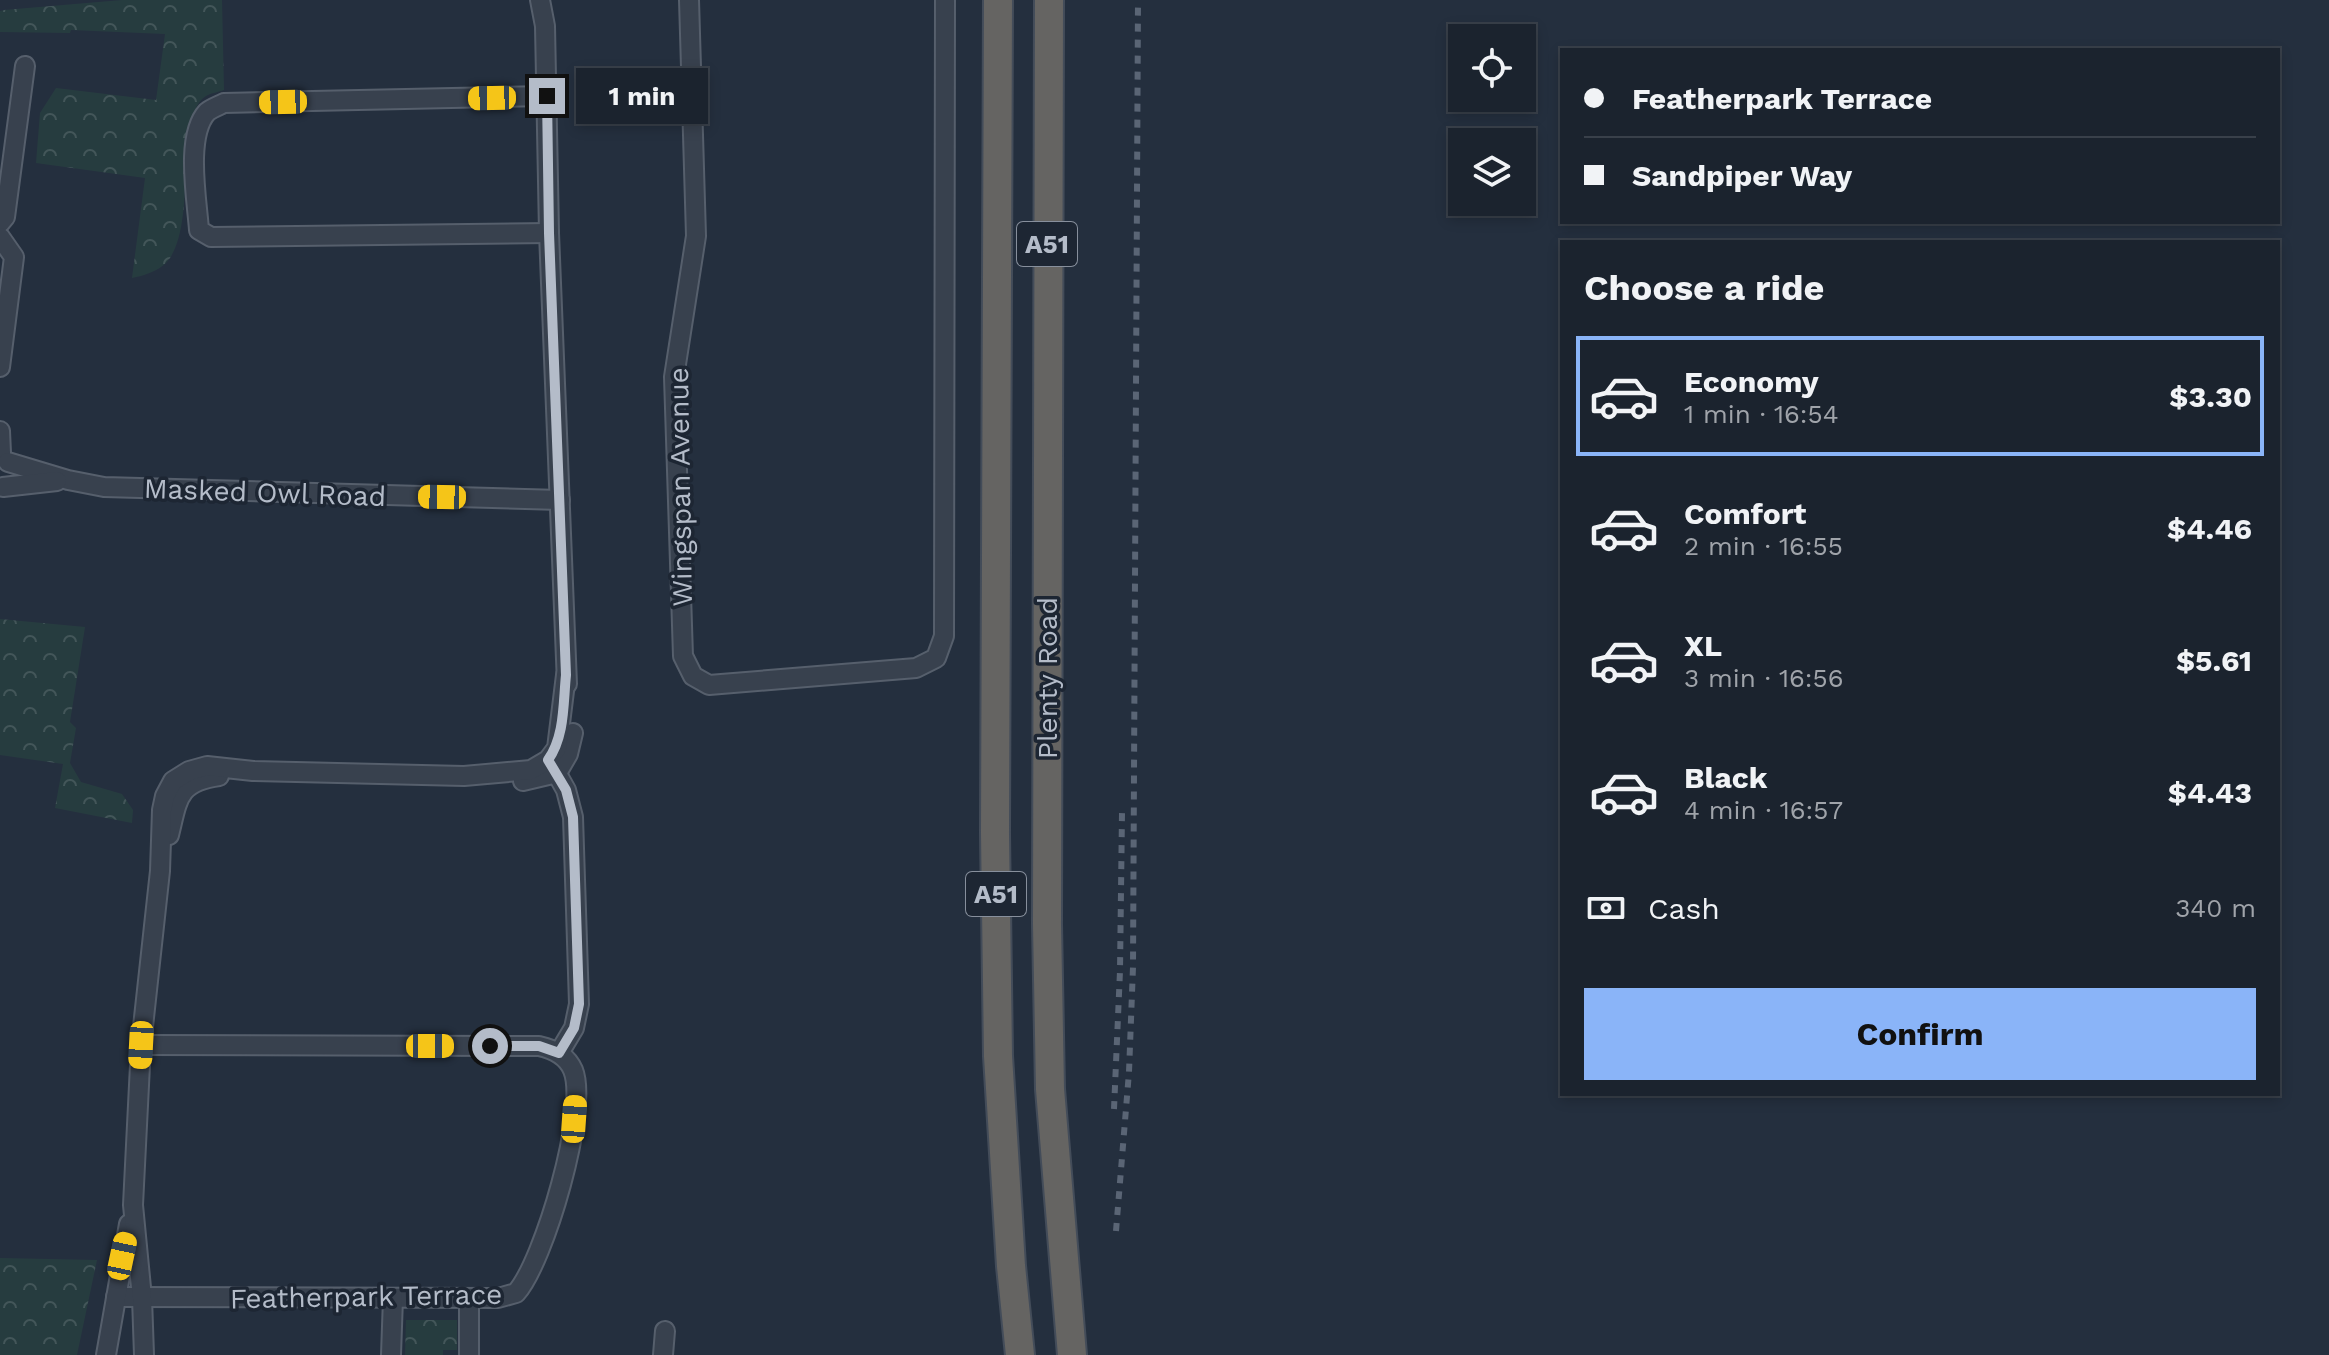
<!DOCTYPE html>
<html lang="en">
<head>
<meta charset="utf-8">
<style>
  body { margin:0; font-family:"Work Sans",sans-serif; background:#282f3a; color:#f1f3f6; height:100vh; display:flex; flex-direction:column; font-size:30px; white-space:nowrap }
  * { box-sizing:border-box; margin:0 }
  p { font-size:26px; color:#a0a4aa }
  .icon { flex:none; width:44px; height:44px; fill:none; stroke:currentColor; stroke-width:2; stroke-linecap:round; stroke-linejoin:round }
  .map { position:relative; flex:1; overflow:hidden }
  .drawer { position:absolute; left:1560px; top:240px; width:720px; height:856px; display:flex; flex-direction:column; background:#1b232e; border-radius:0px; box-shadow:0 4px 12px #0003,0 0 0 2px #39404a }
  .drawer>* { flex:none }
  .guide { position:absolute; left:1560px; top:48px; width:720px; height:176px; border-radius:0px; box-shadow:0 4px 12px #0003,0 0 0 2px #39404a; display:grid; align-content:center; height:176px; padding:0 24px; background:#1b232e }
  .buttons { position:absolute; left:1448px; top:24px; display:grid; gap:16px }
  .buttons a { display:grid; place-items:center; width:88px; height:88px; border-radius:0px; background:#1b232e; box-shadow:0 4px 12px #0003,0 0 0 2px #39404a; font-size:40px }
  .end { position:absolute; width:36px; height:36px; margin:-18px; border:10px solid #b4bcc9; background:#111; box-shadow:0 0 0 4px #111 }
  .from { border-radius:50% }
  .bubble { position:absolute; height:56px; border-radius:0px; background:#1b232e; box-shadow:0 4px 12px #0003,0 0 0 2px #39404a; font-size:26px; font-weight:700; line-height:56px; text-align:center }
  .car { position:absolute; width:24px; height:48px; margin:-24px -12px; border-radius:10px; box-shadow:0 0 6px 2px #0007; background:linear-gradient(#f5c518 24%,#345 0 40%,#f5c518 0 76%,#345 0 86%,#f5c518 0) }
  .guide b { display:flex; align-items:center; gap:28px; height:76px; font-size:30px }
  .guide b+b { border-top:2px solid #39404a }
  .guide i { width:20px; height:20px; background:#f1f3f6 }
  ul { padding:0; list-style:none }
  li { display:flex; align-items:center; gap:24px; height:120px; margin:0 16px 12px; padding:0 8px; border:4px solid transparent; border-radius:0px }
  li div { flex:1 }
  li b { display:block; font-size:30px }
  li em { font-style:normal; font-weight:700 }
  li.active { border-color:#8ab4f8 }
  li>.icon { width:72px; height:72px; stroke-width:1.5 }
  h2 { padding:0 24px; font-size:36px; line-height:96px }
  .pay { display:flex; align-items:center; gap:20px; height:88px; padding:0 24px; font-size:30px }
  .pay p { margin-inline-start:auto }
  .action { display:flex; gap:16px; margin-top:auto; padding:16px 24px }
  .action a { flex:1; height:92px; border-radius:0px; background:#8ab4f8; color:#111; font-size:32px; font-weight:700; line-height:92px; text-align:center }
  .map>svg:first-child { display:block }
  .park { fill:url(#park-crowns) }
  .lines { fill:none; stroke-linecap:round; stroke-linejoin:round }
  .minor-casing { stroke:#565f6c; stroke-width:22 }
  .trunk-casing { stroke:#434c59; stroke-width:32 }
  .minor { stroke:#38414e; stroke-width:18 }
  .trunk { stroke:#656462; stroke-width:28 }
  .rail { stroke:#5a6575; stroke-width:6; stroke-dasharray:8 8; stroke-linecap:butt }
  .route { stroke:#b4bcc9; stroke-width:10 }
  .labels { text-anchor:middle; stroke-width:7; stroke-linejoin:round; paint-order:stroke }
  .shield { fill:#1d2633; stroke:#878f9c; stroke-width:2 }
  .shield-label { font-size:26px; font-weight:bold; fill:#b4bcc9 }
  .street-label { font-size:28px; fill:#b4bcc9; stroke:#1d2633 }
</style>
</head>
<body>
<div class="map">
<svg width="2329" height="1355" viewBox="0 0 2329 1355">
  <defs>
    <pattern id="park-crowns" width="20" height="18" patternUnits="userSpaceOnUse" patternTransform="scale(2)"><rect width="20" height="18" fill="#263c3f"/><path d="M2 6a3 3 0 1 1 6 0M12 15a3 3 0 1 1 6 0" fill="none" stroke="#435659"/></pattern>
  </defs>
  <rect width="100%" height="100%" fill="#242f3e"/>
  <g class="park">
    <path d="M122 0H222L224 90C219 92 211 93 206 96 173 117 199 228 166 263 158 271 143 276 132 278L145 178 36 163 40 113 56 88 156 100 165 34 71 30 70 33 0 32V11L4 10Z"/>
    <polygon points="0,619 85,627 70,722 76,728 70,763 81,782 122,794 133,810 132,823 55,808 63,764 0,755"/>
    <polygon points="0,1258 97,1260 77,1355 0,1355"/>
    <polygon points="406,1320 457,1320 457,1350 443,1350 443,1355 405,1355"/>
  </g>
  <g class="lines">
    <g class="minor-casing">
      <g id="minor">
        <polyline points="540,0 545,26 549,233 567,684"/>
        <polyline points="689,0 696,236 674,377 683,656 693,676 709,685 916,668 936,658 944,636 945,0"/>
        <path d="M547 96 224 103C218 106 212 108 207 112 185 136 197 200 199 230L211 237 549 233"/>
        <polyline points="0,223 5,217 25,66"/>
        <polyline points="0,237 14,257 0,367"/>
        <polyline points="0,431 1,453"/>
        <polyline points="8,462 68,480 104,487 560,500"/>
        <polyline points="3,487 57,481"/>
        <polyline points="552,765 566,790 573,817 579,1004 574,1028 559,1053"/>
        <polyline points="523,781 557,773 568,754 573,733"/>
        <path d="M169 835C178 799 177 782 219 776"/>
        <path d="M116 1297 498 1298 516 1293C544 1262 589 1109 573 1070 567 1056 553 1049 539 1046L141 1045"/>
        <polyline points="106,1355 129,1224"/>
        <polyline points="144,1355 142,1298 133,1205 141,1045 160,871 162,810 165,796 173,781 189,771 207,766 253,771 464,776 531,770 548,760 557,748 566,675"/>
        <polyline points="391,1355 393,1298"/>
        <polyline points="469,1355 469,1298"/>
        <polyline points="663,1355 665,1331"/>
      </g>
    </g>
    <g class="trunk-casing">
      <g id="trunk">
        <polyline points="998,0 995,833 998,1056 1011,1266 1020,1355"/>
        <polyline points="1049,0 1047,924 1050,1089 1072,1355"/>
      </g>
    </g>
    <use href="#minor" class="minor"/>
    <use href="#trunk" class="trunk"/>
    <g class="rail">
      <polyline points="1114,1109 1120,971 1122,813"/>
      <polyline points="1116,1231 1129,1072 1133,967 1138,0"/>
    </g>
  </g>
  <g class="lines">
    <path class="route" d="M490 1046H539L559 1053 574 1028 579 1004 573 817 566 790 548 760C565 736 563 704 566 675L549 233 547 96"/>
  </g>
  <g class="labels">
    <g class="shield">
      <rect x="1017" y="222" width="60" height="44" rx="6"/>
      <rect x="966" y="872" width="60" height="44" rx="6"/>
    </g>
    <g class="shield-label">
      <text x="1047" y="253">A51</text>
      <text x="996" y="903">A51</text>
    </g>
    <g class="street-label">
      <text transform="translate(680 487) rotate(-91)" y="10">Wingspan Avenue</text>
      <text transform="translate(265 492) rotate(2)" y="10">Masked Owl Road</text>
      <text transform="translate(1047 678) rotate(-90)" y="10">Plenty Road</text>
      <text transform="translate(366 1296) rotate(-1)" y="10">Featherpark Terrace</text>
    </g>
  </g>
</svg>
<div class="buttons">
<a><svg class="icon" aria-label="locate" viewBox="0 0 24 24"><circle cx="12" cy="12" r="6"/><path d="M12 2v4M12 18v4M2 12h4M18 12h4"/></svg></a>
<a><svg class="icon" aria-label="layers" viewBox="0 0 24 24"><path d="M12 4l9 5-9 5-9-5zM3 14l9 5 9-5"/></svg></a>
</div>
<i class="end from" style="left:490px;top:1046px"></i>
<i class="end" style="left:547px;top:96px"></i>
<div class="bubble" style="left:576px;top:68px;width:132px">1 min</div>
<i class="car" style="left:492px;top:98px;rotate:269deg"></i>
<i class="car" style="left:283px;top:102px;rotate:269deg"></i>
<i class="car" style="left:442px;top:497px;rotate:271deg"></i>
<i class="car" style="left:141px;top:1045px;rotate:183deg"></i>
<i class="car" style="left:430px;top:1046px;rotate:90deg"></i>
<i class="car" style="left:574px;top:1119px;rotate:4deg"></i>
<i class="car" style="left:122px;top:1256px;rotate:12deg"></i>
<div class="guide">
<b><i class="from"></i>Featherpark Terrace</b>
<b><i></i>Sandpiper Way</b>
</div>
<section class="drawer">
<h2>Choose a ride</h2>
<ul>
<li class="active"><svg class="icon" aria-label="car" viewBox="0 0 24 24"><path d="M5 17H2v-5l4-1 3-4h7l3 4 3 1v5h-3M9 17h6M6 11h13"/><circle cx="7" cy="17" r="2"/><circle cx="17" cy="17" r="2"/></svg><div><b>Economy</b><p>1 min · 16:54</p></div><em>$3.30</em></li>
<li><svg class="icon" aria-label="car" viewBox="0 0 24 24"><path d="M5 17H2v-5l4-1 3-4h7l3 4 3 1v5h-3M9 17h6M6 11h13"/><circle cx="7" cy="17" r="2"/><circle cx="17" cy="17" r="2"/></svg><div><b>Comfort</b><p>2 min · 16:55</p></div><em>$4.46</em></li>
<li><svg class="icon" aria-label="car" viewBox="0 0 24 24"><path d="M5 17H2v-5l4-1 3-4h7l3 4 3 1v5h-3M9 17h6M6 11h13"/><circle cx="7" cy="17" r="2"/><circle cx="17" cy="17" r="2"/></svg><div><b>XL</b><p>3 min · 16:56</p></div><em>$5.61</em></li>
<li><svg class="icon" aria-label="car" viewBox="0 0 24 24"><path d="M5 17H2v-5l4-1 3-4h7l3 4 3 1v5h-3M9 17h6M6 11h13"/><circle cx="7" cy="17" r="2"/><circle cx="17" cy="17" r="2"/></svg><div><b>Black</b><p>4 min · 16:57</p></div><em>$4.43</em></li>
</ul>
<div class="pay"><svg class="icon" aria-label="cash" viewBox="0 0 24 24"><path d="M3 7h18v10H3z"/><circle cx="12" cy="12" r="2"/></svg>Cash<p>340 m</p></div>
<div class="action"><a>Confirm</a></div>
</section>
</div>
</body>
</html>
